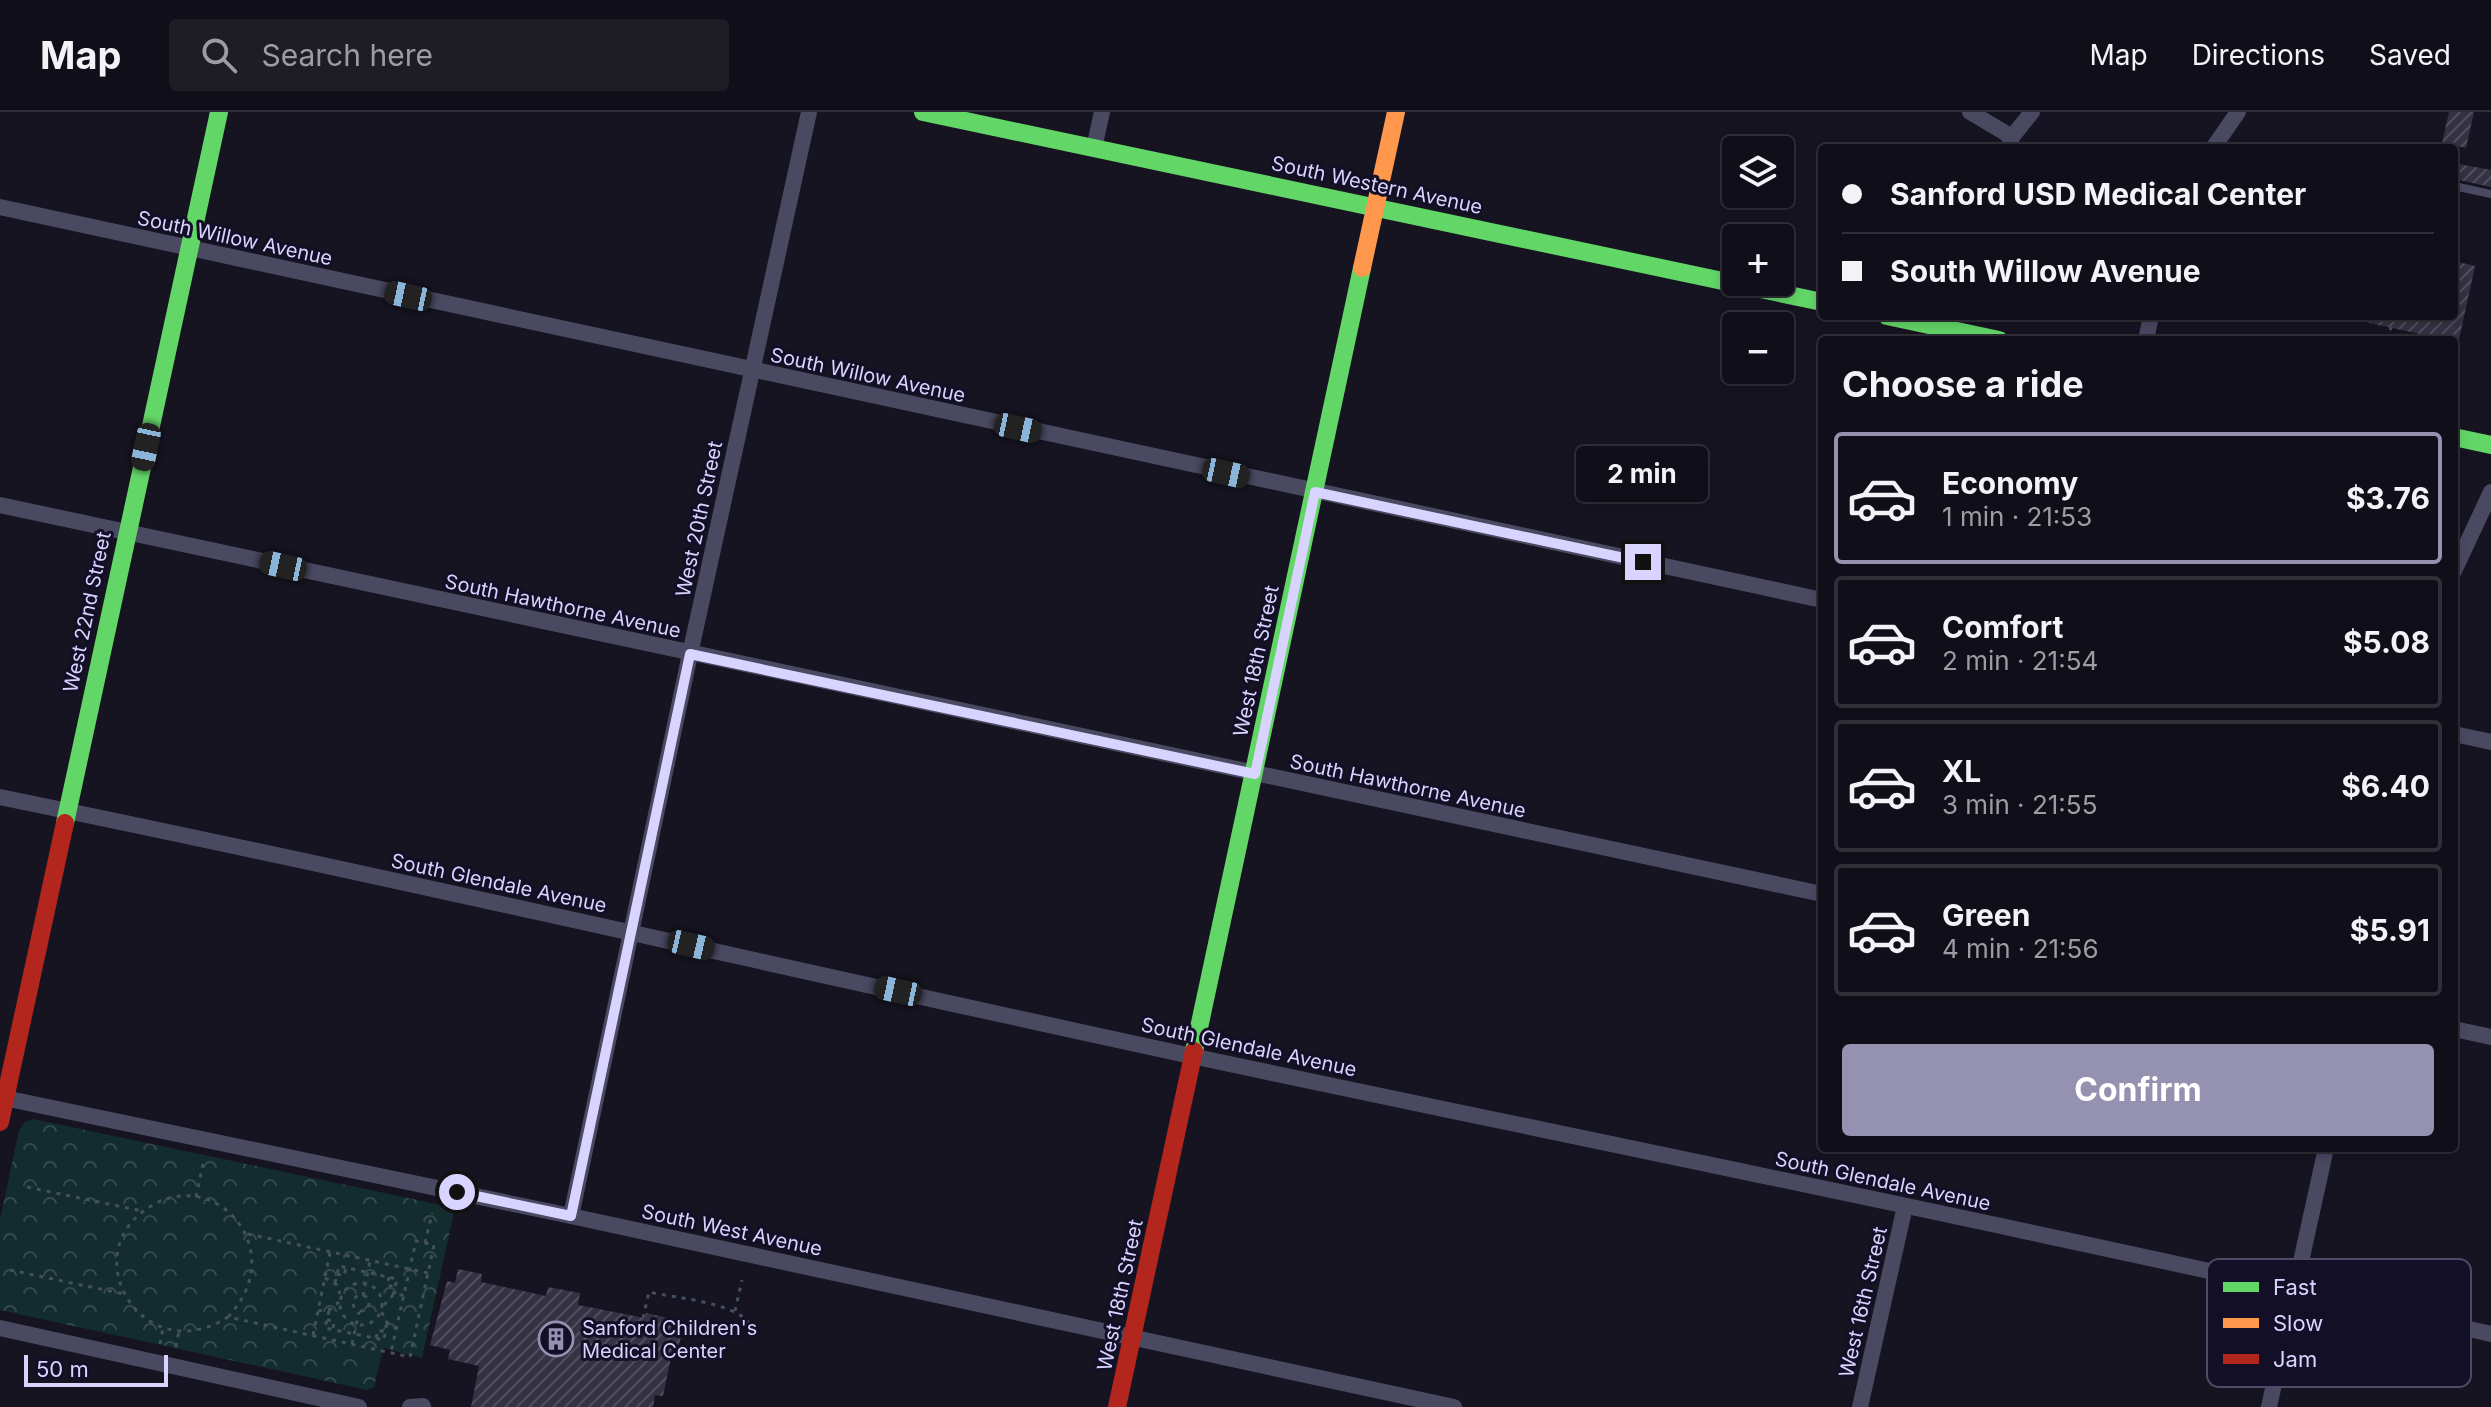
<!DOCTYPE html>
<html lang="en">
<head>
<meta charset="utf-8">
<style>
  body { margin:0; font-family:Inter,sans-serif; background:#1e1d26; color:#f1f3f6; height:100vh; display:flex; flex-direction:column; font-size:30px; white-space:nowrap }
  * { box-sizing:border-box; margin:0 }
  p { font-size:26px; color:#9c9ca2 }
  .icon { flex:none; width:44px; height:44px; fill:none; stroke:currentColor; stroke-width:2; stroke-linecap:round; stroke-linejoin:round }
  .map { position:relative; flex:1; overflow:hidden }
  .drawer { position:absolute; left:1818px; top:224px; width:640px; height:816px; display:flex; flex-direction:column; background:#100f19; border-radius:8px; box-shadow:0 4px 12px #0003,0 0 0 2px #302f38 }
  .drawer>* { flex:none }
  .guide { position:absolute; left:1818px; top:32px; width:640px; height:176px; border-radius:8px; box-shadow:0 4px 12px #0003,0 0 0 2px #302f38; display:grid; align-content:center; height:176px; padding:0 24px; background:#100f19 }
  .controls { position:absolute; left:1722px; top:24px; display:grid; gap:16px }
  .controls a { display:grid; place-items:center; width:72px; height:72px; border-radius:8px; background:#100f19; box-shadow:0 4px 12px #0003,0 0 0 2px #302f38; font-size:40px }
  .scale { position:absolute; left:24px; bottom:20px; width:144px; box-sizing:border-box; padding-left:8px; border:4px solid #d9d4ff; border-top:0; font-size:22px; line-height:28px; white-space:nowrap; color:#d9d4ff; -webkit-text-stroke:6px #130f26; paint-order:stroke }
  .end { position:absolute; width:36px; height:36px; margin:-18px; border:10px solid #d9d4ff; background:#111; box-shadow:0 0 0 4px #111 }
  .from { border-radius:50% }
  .bubble { position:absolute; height:56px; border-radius:8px; background:#100f19; box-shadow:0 4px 12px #0003,0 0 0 2px #302f38; font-size:26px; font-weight:700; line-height:56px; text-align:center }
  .car { position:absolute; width:24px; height:48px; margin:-24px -12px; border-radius:10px; box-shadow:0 0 6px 2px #0007; background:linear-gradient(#222 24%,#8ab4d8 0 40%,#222 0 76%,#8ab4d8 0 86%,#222 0) }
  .guide b { display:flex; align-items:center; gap:28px; height:76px; font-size:30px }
  .guide b+b { border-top:2px solid #302f38 }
  .guide i { width:20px; height:20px; background:#f1f3f6 }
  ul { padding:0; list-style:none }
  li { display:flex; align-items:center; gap:24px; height:132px; margin:0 16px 12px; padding:0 8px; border:4px solid #302f38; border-radius:8px }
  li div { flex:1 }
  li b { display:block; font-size:30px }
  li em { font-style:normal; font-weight:700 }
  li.active { border-color:#9591b1 }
  li>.icon { width:72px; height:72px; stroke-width:1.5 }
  h2 { padding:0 24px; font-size:36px; line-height:96px }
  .primary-button { display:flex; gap:16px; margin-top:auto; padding:16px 24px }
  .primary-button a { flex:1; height:92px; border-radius:8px; background:#9591b1; color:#fff; font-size:32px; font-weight:700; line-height:92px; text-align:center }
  header { display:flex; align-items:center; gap:48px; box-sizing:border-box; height:112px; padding:0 40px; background:#100f19; border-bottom:2px solid #302f38 }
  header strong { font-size:38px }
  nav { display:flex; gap:44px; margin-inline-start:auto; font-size:28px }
  .search { width:560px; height:72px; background:#1e1d26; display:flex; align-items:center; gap:20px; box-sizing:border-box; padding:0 28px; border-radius:8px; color:#9c9ca2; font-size:30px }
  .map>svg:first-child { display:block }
  .forest { fill:url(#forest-crowns) }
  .building { fill:url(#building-hatch) }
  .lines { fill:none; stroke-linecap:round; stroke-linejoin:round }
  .path { stroke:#44505f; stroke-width:3; stroke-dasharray:4 6; stroke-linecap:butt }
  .lane { stroke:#4a4962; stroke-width:8 }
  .street { stroke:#4a4962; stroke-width:16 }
  .fast { stroke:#63d668; stroke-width:18 }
  .slow { stroke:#ff974d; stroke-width:18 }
  .jam { stroke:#b3261e; stroke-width:18 }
  .route { stroke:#d9d4ff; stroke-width:10 }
  .labels { text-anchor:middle; stroke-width:6; stroke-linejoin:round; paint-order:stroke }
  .street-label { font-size:20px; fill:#d9d4ff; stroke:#130f26 }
  .poi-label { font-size:20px; fill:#d9d4ff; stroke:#130f26; text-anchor:start }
  .key { fill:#130f26; stroke:#4e4a67; stroke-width:2 }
  .key-label { font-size:22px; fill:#d9d4ff }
</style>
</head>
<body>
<header>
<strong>Map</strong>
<div class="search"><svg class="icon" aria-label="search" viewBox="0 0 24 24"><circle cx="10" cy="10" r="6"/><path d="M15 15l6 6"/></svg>Search here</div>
<nav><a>Map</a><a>Directions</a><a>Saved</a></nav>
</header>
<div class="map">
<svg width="2491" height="1295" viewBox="0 0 2491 1295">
  <defs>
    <pattern id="forest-crowns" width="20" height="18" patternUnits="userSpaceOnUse" patternTransform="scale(2)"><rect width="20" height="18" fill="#132c2d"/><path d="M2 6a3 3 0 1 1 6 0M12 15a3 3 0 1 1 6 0" fill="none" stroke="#354a4c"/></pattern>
    <pattern id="building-hatch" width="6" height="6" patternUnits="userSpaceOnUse" patternTransform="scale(2)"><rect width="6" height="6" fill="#343243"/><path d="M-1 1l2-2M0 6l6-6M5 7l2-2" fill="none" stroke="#514f5f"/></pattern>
  </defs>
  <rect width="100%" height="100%" fill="#161421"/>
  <polygon class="forest" points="33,1007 455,1096 422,1246 383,1236 374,1275 367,1278 0,1198 0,1108 19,1018 25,1010"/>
  <g class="building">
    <polygon points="2449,0 2474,0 2466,36 2442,31"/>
    <polygon points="2454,51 2491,58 2491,75 2454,67"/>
    <polygon points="2454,149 2475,154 2459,228 2433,228 2434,225 2369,211 2370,204 2454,204"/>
    <polygon points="458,1157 482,1162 481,1170 546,1184 548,1175 580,1181 578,1193 645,1206 646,1201 676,1208 673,1218 682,1220 677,1242 672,1241 663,1284 655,1283 653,1295 471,1295 479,1254 448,1247 450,1238 430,1233 447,1169 455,1171"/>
  </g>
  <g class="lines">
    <g class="path">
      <polyline points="2388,228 2391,215"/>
      <polyline points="27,1075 142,1099"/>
      <polyline points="196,1085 203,1052"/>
      <polyline points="248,1122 428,1161"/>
      <polyline points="425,1131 432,1101"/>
      <polyline points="10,1158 124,1182"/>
      <polyline points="337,1162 344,1164 346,1156"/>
      <polyline points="389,1165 387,1173 395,1175"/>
      <polyline points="325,1166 337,1173 340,1182"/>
      <circle cx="361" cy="1192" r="21"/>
      <polyline points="335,1171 339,1154 397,1167 393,1183"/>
      <circle cx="361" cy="1191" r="8"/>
      <polyline points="363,1184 370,1149"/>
      <polyline points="384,1193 393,1183 404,1183"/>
      <polyline points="318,1199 331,1197 339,1190"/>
      <polyline points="329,1199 325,1216 384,1228 387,1211"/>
      <polyline points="735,1199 742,1168"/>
      <polyline points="382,1200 385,1209 396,1216"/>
      <path d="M228 1205C293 1136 211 1049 145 1098 76 1147 145 1258 228 1205L410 1245 434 1133 416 1129 391 1240"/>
      <path d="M643 1206 649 1180C675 1186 733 1190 749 1211"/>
      <polyline points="327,1208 334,1209 333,1217"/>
      <polyline points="313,1223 330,1141"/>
      <polyline points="376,1226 378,1218 385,1220"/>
      <polyline points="160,1232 163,1216"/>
      <polyline points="352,1232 359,1200"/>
      <polyline points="176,1235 179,1219"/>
    </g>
    <polyline class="lane" points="2454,74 2491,82"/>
    <g class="street">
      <polyline points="1970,0 2012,25"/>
      <polyline points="1094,36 1102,0"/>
      <polyline points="2008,36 2012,25 2032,0"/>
      <polyline points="2213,36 2238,0"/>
      <polyline points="0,95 1822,488"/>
      <polyline points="2146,228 2151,204"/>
      <polyline points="0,393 1822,782"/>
      <polyline points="2454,459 2491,380"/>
      <polyline points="2454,622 2491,630"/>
      <path d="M0 685C401 767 801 860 1201 946 1631 1037 2063 1124 2491 1222"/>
      <polyline points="2454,917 2491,925"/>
      <polyline points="0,985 571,1104 1454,1295"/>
      <polyline points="571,1104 690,542 809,0"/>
      <polyline points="0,1216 359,1295"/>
      <polyline points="410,1295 423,1294"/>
      <polyline points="1860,1295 1905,1094"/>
      <polyline points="2269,1295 2326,1036"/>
    </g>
    <g class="fast">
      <polyline points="923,0 1822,190"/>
      <polyline points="1887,204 1999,228"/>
      <polyline points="2454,325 2491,333"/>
      <polyline points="65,711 219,0"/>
      <polyline points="1194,939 1362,156"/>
    </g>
    <polyline class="slow" points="1362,156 1396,0"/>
    <g class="jam">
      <polyline points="0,1010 65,711"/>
      <polyline points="1117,1295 1194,939"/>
    </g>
  </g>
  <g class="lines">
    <polyline class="route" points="457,1080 571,1104 690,542 1255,662 1315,380 1643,450"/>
  </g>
  <defs>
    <g id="building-ring" transform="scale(1.8)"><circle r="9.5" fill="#130f26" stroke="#9591b1" stroke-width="1.5"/><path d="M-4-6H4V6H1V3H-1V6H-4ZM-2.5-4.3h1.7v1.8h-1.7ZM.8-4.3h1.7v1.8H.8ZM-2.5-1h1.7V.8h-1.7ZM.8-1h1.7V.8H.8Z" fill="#9591b1"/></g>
  </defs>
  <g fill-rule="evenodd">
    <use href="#building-ring" x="556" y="1227"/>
  </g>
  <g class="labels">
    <g class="street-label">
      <text transform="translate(1377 73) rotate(12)" y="7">South Western Avenue</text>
      <text transform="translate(235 126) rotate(12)" y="7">South Willow Avenue</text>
      <text transform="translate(868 263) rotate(12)" y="7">South Willow Avenue</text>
      <text transform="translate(699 407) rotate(-78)" y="7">West 20th Street</text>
      <text transform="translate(563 494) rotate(12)" y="7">South Hawthorne Avenue</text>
      <text transform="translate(87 500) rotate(-78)" y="7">West 22nd Street</text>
      <text transform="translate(1256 549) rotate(-78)" y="7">West 18th Street</text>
      <text transform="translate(1408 674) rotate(12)" y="7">South Hawthorne Avenue</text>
      <text transform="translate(499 771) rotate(12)" y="7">South Glendale Avenue</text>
      <text transform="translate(1249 935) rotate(12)" y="7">South Glendale Avenue</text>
      <text transform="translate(1883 1069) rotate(12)" y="7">South Glendale Avenue</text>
      <text transform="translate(732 1118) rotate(12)" y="7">South West Avenue</text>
      <text transform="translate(1120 1183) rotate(-78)" y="7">West 18th Street</text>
      <text transform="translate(1863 1190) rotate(-77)" y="7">West 16th Street</text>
    </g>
    <g class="poi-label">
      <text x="582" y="1223">Sanford Children's<tspan x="582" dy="23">Medical Center</tspan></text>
    </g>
  </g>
  <rect x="2207" y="1147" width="264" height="128" rx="12" class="key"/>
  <rect x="2223" y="1170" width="36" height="10" fill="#63d668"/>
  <rect x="2223" y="1206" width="36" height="10" fill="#ff974d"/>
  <rect x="2223" y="1242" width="36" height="10" fill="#b3261e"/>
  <g class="key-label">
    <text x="2273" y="1183">Fast</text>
    <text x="2273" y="1219">Slow</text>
    <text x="2273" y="1255">Jam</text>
  </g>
</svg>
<div class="controls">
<a><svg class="icon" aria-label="layers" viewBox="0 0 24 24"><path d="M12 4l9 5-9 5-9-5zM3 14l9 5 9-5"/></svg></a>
<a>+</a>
<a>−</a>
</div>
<div class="scale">50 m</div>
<i class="end from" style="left:457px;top:1080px"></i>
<i class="end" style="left:1643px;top:450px"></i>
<div class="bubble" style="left:1576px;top:334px;width:132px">2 min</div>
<i class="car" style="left:408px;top:184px;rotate:282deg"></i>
<i class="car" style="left:1018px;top:316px;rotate:102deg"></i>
<i class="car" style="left:146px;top:335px;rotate:192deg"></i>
<i class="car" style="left:1226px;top:361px;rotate:102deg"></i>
<i class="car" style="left:283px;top:454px;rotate:282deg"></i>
<i class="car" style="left:691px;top:833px;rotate:103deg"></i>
<i class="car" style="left:898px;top:879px;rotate:282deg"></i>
<div class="guide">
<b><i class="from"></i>Sanford USD Medical Center</b>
<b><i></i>South Willow Avenue</b>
</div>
<section class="drawer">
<h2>Choose a ride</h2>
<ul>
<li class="active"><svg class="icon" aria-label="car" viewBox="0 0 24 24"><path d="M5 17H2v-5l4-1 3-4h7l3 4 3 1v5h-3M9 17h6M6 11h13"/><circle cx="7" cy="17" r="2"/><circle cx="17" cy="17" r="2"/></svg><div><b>Economy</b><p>1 min · 21:53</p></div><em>$3.76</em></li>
<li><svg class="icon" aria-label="car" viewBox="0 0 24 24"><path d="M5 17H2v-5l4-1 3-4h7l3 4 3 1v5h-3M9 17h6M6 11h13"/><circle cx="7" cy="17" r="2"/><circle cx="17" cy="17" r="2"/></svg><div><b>Comfort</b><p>2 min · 21:54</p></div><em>$5.08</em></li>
<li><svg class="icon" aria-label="car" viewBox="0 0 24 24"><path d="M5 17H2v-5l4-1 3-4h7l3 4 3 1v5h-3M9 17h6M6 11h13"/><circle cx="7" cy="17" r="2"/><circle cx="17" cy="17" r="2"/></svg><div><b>XL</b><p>3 min · 21:55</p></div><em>$6.40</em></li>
<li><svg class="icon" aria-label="car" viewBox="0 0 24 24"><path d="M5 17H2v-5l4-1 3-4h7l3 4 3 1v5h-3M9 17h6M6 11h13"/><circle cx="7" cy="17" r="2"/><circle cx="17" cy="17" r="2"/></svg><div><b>Green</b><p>4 min · 21:56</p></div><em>$5.91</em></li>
</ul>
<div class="primary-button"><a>Confirm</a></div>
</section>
</div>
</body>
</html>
